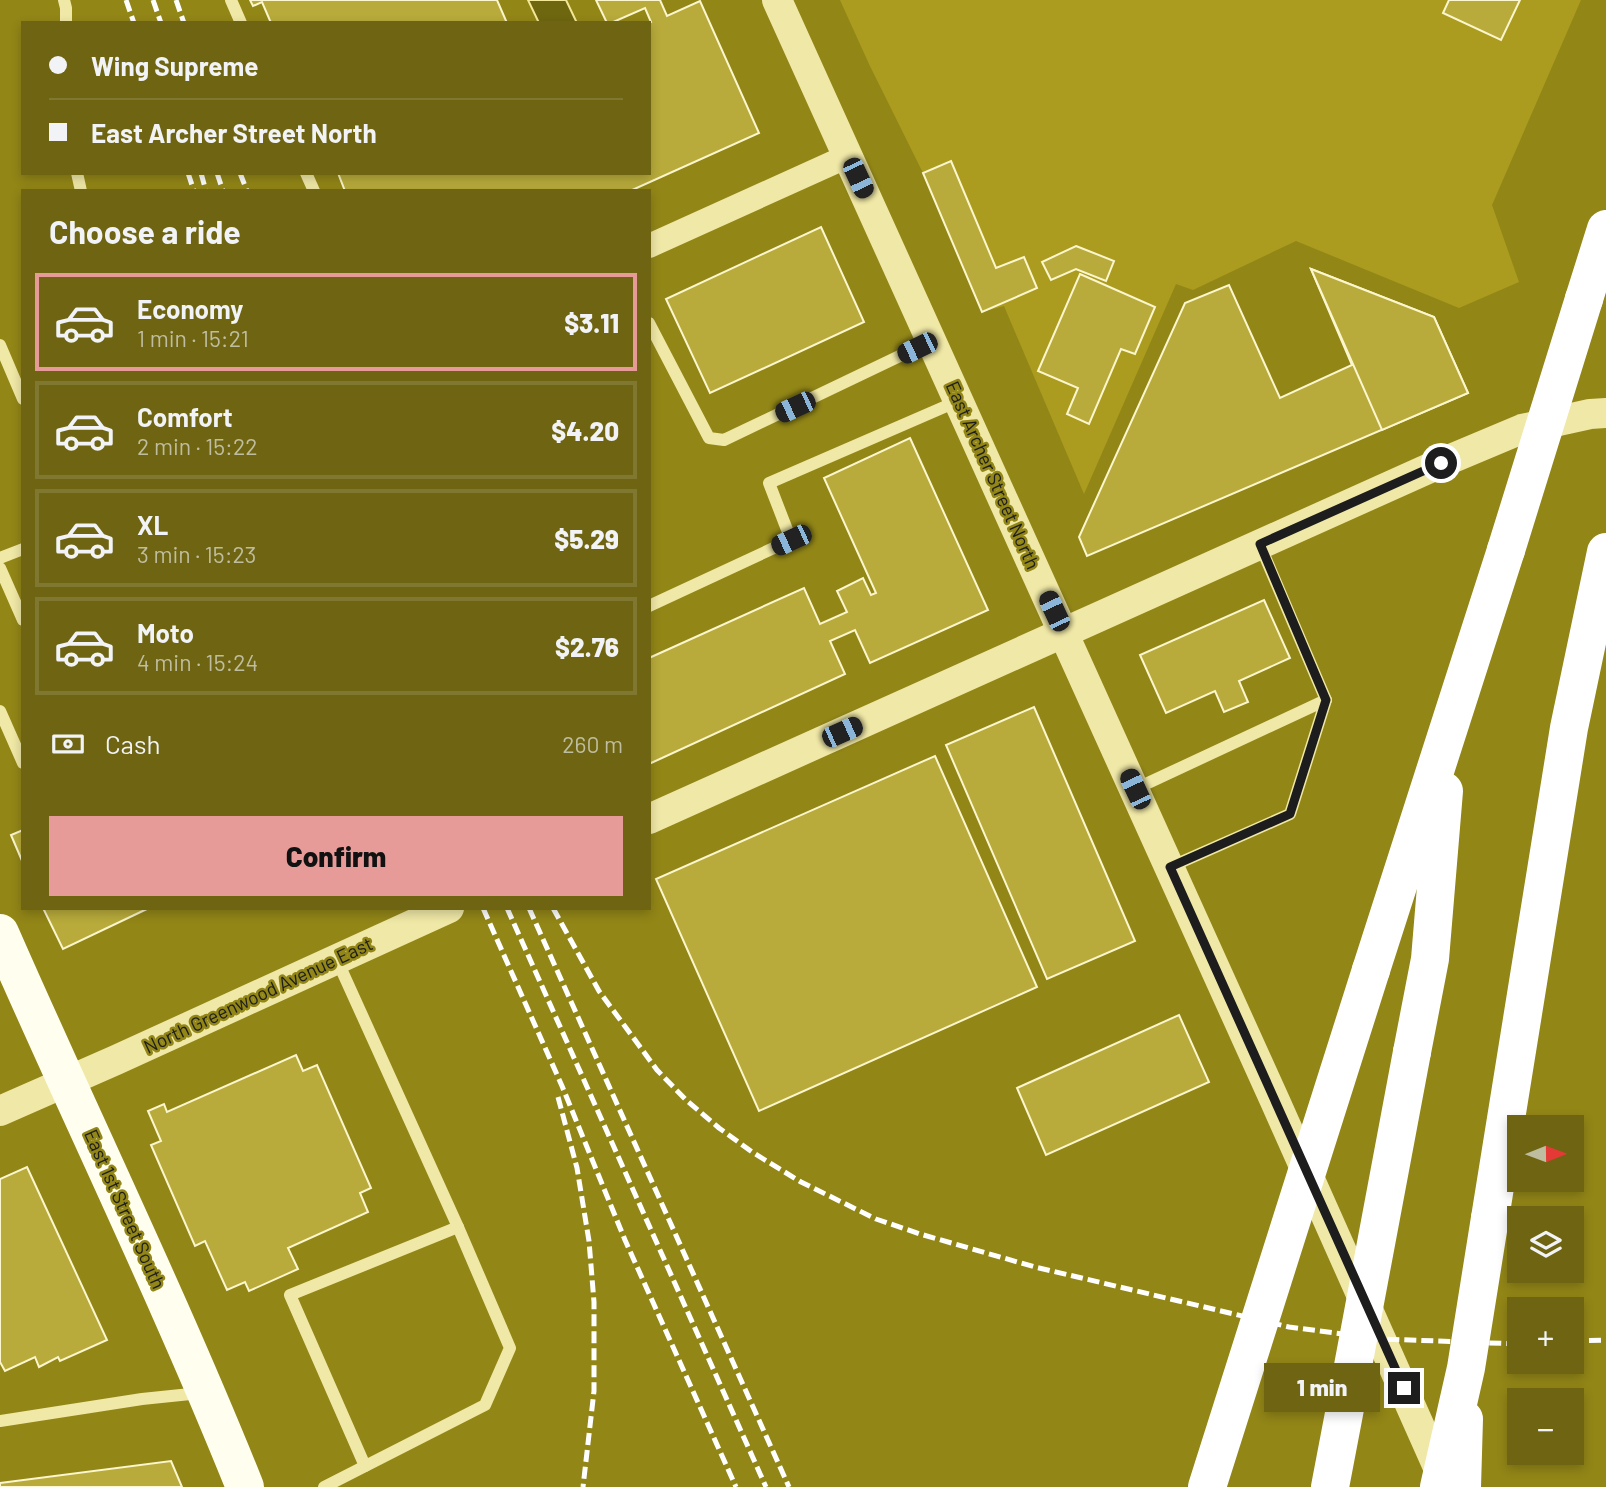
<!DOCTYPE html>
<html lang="en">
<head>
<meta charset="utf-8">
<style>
  body { margin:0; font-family:Barlow,sans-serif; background:#766d1f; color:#f1f3f6; height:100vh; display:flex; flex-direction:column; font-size:26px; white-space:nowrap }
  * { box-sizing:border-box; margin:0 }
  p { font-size:23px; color:#bfbd9f }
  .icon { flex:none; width:38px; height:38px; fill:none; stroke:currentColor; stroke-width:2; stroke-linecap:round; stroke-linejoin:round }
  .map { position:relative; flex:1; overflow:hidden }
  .details { position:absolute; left:21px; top:189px; width:630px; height:721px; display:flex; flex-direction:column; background:#6e6411; border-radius:0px; box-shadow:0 4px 10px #0003 }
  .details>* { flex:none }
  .hud { position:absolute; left:21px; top:21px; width:630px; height:154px; border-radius:0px; box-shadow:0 4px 10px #0003; display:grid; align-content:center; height:154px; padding:0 28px; background:#6e6411 }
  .needle { width:46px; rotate:89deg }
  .fabs { position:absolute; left:1507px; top:1115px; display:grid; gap:14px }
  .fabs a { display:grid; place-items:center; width:77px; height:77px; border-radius:0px; background:#6e6411; box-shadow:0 4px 10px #0003; font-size:35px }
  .end { position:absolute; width:32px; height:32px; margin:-16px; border:9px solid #1d1d1d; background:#fff; box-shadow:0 0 0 4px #fff }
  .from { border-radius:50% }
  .bubble { position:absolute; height:49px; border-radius:0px; background:#6e6411; box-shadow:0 4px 10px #0003; font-size:23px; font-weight:800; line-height:49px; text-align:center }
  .car { position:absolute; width:21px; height:42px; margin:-21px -10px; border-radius:9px; box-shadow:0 0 5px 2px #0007; background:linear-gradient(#222 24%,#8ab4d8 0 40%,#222 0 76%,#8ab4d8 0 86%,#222 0) }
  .hud b { display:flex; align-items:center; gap:24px; height:66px; font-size:26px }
  .hud b+b { border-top:2px solid #807831 }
  .hud i { width:18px; height:18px; background:#f1f3f6 }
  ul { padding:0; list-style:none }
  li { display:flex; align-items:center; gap:21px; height:98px; margin:0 14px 10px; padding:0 14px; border:4px solid #807831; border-radius:0px }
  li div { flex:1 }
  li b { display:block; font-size:26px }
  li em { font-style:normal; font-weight:800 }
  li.on { border-color:#e69b98 }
  li>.icon { width:63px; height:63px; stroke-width:1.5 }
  h2 { padding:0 28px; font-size:32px; line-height:84px }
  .pay { display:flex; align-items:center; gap:18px; height:77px; padding:0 28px; font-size:26px }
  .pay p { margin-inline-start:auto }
  .button { display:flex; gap:14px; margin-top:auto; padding:14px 28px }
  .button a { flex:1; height:80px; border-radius:0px; background:#e69b98; color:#111; font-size:28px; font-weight:800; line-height:80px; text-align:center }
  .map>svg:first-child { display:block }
  .green { fill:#ab9c1f }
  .water { fill:#6f670f; stroke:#f3e798; stroke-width:2 }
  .building { fill:#b8ab3b; stroke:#fbf6cd; stroke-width:2 }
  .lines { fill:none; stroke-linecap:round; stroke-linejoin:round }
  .service { stroke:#f0e8a6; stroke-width:12 }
  .minor { stroke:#f0e8a6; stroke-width:24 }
  .tertiary { stroke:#f0e8a6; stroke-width:30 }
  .primary { stroke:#fffeef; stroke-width:38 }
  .motorway { stroke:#fff; stroke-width:38 }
  .rail { stroke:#fff; stroke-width:5; stroke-dasharray:12 5; stroke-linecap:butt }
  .motorway-bridge { stroke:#fff; stroke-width:38 }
  .route { stroke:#1d1d1d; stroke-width:9 }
  .labels { text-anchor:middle; stroke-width:5; stroke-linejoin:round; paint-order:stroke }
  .street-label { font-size:19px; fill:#1d1d1d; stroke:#928617 }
</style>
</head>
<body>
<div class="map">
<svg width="1606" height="1487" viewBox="0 0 1606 1487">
  <rect width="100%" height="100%" fill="#928617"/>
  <polygon class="green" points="840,0 1581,0 1492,205 1519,282 1459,308 1296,241 1193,290 1176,284 1084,494 1004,306 982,312 923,173 869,64"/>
  <polygon class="water" points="528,0 566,0 577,23 539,23"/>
  <g class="building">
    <polygon points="250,0 497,0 507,23 271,23 262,2 253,6"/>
    <polygon points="596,0 660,0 667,16 700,1 759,133 630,191 345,191 338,173 649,173 648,23 651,22 645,8 611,23 607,23"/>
    <polygon points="1449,0 1520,0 1501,40 1443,13"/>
    <polygon points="951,161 996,268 1024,257 1037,288 982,312 923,173"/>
    <polygon points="821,227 864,322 710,393 666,299"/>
    <polygon points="1076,246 1114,261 1106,281 1076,269 1051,280 1042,262"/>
    <polygon points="1311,269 1434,317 1468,393 1087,556 1079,537 1185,303 1229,285 1280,398 1352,365"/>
    <polygon points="1311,269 1434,317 1468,393 1382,430"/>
    <polygon points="1080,274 1155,307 1135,354 1121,349 1089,424 1067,414 1078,388 1038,371"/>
    <polygon points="910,438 988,610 870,663 855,630 830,641 845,674 649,764 649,658 804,588 820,624 847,612 837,591 863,578 871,595 876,593 824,478"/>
    <polygon points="1264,600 1290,658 1239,681 1248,702 1224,712 1215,691 1166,713 1140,655"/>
    <polygon points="1034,707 1135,941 1047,979 946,745"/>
    <polygon points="935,756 1037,987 759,1111 656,879"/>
    <polygon points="23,830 23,863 11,835"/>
    <polygon points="43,908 149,908 63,949"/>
    <polygon points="1179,1015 1209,1082 1046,1155 1017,1088"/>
    <polygon points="296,1055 303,1071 317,1065 371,1188 360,1193 368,1212 288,1248 298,1269 249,1291 245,1282 227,1290 205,1241 195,1246 151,1145 161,1141 148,1111 164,1104 167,1112"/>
    <polygon points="27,1167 107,1340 60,1361 58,1357 39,1367 35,1357 5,1371 0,1362 0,1179"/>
    <polygon points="171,1461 182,1487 0,1487 0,1483"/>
  </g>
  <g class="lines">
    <g class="service">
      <polyline points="64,0 66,8 66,23"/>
      <polyline points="231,0 241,23"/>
      <polyline points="77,173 81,191"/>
      <polyline points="306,173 314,191"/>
      <polyline points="649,323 709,438 724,440 931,341"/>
      <polyline points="0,345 23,399"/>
      <polyline points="0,558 23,549"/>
      <polyline points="0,568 23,620"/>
      <polyline points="649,606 791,540 769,483 958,401"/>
      <polyline points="0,711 23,763"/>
      <polyline points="1135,789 1326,700 1260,545"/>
      <polyline points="1170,867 1290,814 1326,700"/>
      <polyline points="0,1421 142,1399 200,1393"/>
      <polyline points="365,1466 290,1295 458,1227"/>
      <polyline points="324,1487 485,1405 510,1348 458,1227 337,960"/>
    </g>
    <polyline class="minor" points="649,246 848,156"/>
    <g class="tertiary">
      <polyline points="777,0 1275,1101 1445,1483"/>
      <polyline points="649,819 1441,463 1522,429 1590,414 1606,413"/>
      <polyline points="0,1111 116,1060 449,908"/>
    </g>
    <path class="primary" d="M0 933C81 1118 170 1300 245 1487"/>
    <g class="motorway">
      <polyline points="1584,299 1606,229"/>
      <polyline points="1371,970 1506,550"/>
      <polyline points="1412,1052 1430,959 1444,791"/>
      <polyline points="1490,1218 1569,728 1606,552"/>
      <polyline points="1330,1487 1347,1398"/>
      <polyline points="1462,1487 1464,1419"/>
    </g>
    <g class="rail">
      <polyline points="126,0 134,23"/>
      <polyline points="153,0 161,23"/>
      <polyline points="176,0 184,23"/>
      <polyline points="188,173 194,191"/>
      <polyline points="201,173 206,191"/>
      <polyline points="217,173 223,191"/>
      <polyline points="240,173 247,191"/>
      <polyline points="483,908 562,1086 625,1240 736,1487"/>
      <polyline points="507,908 766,1487"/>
      <polyline points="529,908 789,1487"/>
      <polyline points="553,908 599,991 657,1070 686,1100 719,1128 752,1152 801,1182 876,1219 920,1234 1035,1267 1289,1327 1382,1339 1519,1344"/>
      <polyline points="558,1097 577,1168 589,1241 594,1302 594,1391 583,1487"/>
      <polyline points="1572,1341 1606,1340"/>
    </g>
    <g class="motorway-bridge">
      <polyline points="1506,550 1584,299"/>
      <polyline points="1347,1398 1412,1052"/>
      <polyline points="1207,1487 1371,970"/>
      <polyline points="1439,1487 1466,1368 1490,1218"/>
    </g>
  </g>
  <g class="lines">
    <polyline class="route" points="1404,1388 1170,867 1290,814 1326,700 1260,544 1441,463"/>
  </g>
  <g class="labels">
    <g class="street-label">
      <text transform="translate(993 475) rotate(66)" y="7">East Archer Street North</text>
      <text transform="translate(258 995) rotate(-25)" y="7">North Greenwood Avenue East</text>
      <text transform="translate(125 1209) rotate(66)" y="7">East 1st Street South</text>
    </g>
  </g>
</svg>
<div class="fabs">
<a><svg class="needle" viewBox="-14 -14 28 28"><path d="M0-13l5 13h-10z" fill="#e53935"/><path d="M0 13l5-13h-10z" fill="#bfbd9f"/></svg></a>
<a><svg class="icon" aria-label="layers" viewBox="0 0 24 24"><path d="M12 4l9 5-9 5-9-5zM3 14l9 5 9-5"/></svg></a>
<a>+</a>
<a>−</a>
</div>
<i class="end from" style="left:1441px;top:463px"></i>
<i class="end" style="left:1404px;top:1388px"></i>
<div class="bubble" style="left:1264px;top:1363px;width:116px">1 min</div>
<i class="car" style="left:858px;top:178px;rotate:155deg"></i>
<i class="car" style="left:917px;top:348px;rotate:244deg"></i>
<i class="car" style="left:795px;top:407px;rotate:245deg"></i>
<i class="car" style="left:791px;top:540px;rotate:245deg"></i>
<i class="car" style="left:1054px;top:611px;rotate:335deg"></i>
<i class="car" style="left:842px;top:732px;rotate:66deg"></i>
<i class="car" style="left:1135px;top:789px;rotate:335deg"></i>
<div class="hud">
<b><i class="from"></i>Wing Supreme</b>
<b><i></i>East Archer Street North</b>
</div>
<section class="details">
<h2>Choose a ride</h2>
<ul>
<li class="on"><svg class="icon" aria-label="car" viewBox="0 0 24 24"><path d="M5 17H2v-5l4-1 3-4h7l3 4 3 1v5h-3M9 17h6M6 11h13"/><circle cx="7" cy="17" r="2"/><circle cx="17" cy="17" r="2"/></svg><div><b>Economy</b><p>1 min · 15:21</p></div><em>$3.11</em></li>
<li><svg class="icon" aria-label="car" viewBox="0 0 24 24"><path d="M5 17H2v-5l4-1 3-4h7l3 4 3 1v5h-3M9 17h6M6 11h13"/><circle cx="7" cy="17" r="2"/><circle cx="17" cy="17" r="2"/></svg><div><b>Comfort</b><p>2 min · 15:22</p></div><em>$4.20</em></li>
<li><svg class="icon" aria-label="car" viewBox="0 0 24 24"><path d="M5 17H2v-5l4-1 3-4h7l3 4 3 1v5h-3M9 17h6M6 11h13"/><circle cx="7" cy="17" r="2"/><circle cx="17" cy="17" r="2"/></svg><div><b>XL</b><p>3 min · 15:23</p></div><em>$5.29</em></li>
<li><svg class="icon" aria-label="car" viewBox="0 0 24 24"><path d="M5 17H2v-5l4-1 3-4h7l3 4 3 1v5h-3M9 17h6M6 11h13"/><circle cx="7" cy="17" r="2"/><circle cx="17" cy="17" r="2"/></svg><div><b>Moto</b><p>4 min · 15:24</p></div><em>$2.76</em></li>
</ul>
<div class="pay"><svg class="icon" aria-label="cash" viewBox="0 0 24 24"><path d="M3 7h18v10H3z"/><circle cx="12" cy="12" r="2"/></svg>Cash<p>260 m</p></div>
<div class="button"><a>Confirm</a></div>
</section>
</div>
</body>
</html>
